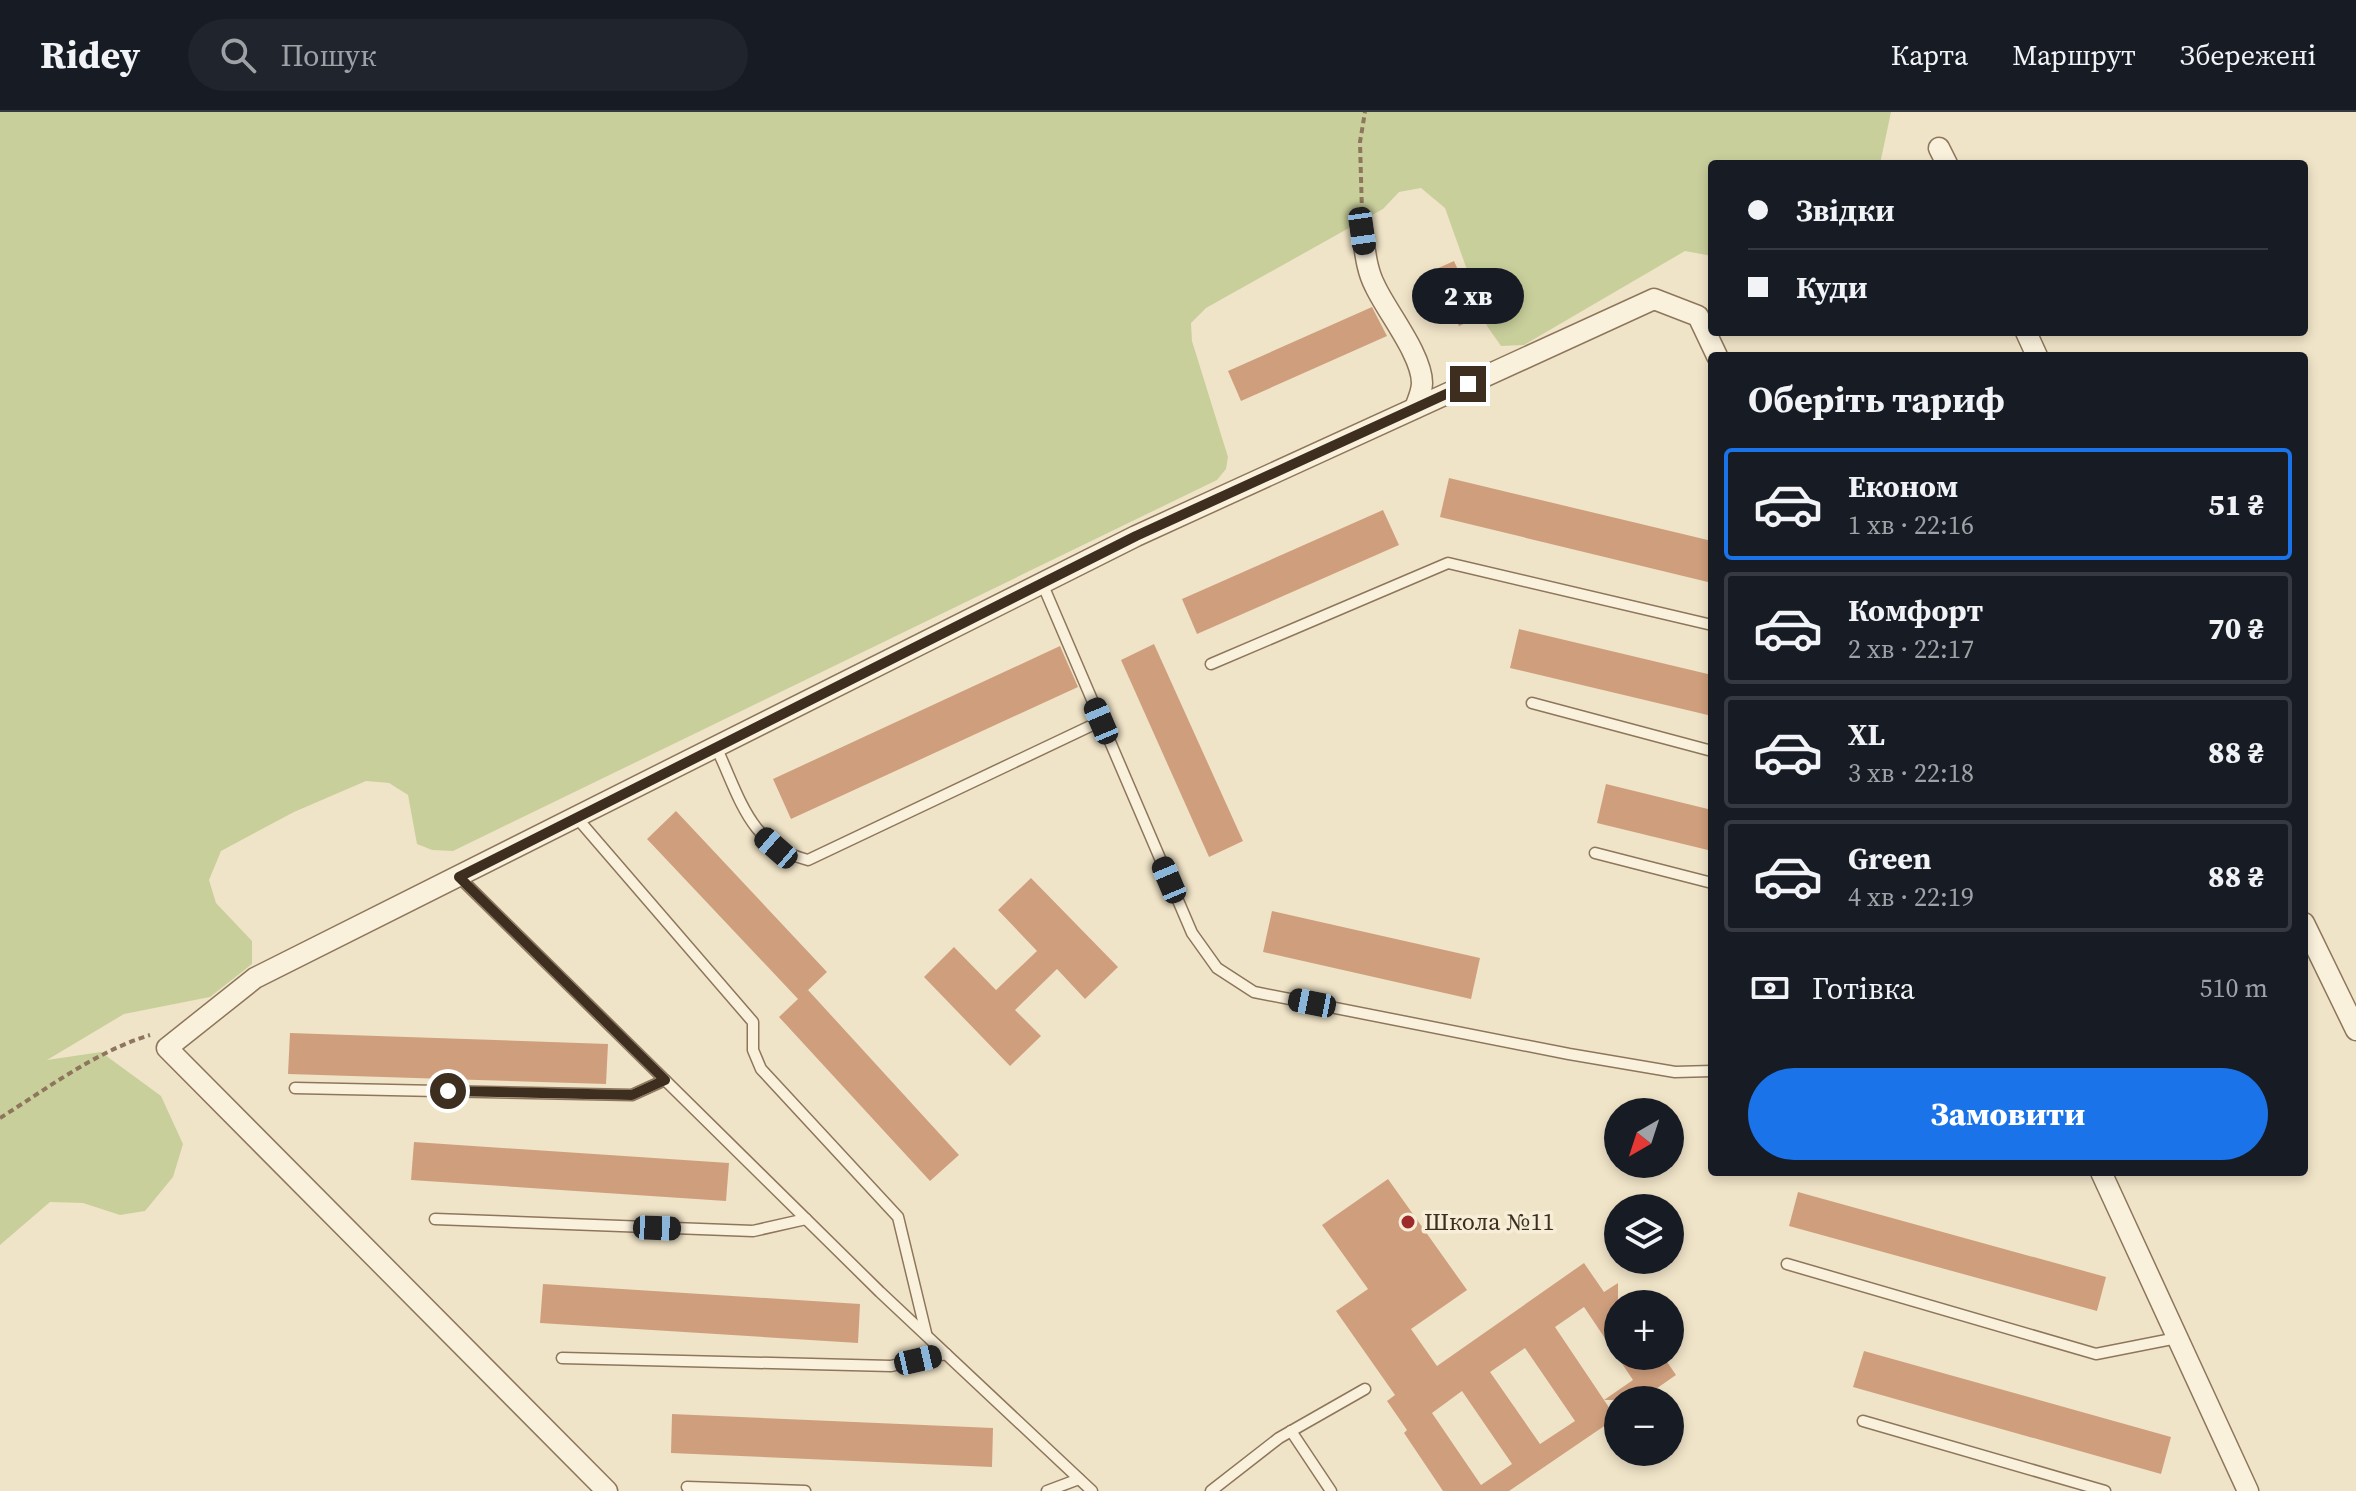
<!DOCTYPE html>
<html lang="uk">
<head>
<meta charset="utf-8">
<style>
  body { margin:0; font-family:"Source Serif 4",serif; background:#20242c; color:#f1f3f6; height:100vh; display:flex; flex-direction:column; font-size:30px; white-space:nowrap }
  * { box-sizing:border-box; margin:0 }
  p { font-size:26px; color:#9ea1a6 }
  .icon { flex:none; width:44px; height:44px; fill:none; stroke:currentColor; stroke-width:2; stroke-linecap:round; stroke-linejoin:round }
  .map { position:relative; flex:1; overflow:hidden }
  .panel { position:absolute; left:1708px; top:240px; width:600px; height:824px; display:flex; flex-direction:column; background:#171b24; border-radius:8px; box-shadow:0 4px 12px #0003 }
  .panel>* { flex:none }
  .banner { position:absolute; left:1708px; top:48px; width:600px; height:176px; border-radius:8px; box-shadow:0 4px 12px #0003; display:grid; align-content:center; height:176px; padding:0 40px; background:#171b24 }
  .needle { width:52px; rotate:219deg }
  .tools { position:absolute; left:1604px; top:986px; display:grid; gap:16px }
  .tools a { display:grid; place-items:center; width:80px; height:80px; border-radius:50%; background:#171b24; box-shadow:0 4px 12px #0003; font-size:40px }
  .end { position:absolute; width:36px; height:36px; margin:-18px; border:10px solid #3d2e20; background:#fff; box-shadow:0 0 0 4px #fff }
  .from { border-radius:50% }
  .bubble { position:absolute; height:56px; border-radius:28px; background:#171b24; box-shadow:0 4px 12px #0003; font-size:26px; font-weight:800; line-height:56px; text-align:center }
  .car { position:absolute; width:24px; height:48px; margin:-24px -12px; border-radius:10px; box-shadow:0 0 6px 2px #0007; background:linear-gradient(#222 24%,#8ab4d8 0 40%,#222 0 76%,#8ab4d8 0 86%,#222 0) }
  .banner b { display:flex; align-items:center; gap:28px; height:76px; font-size:30px }
  .banner b+b { border-top:2px solid #363941 }
  .banner i { width:20px; height:20px; background:#f1f3f6 }
  ul { padding:0; list-style:none }
  li { display:flex; align-items:center; gap:24px; height:112px; margin:0 16px 12px; padding:0 24px; border:4px solid #363941; border-radius:8px }
  li div { flex:1 }
  li b { display:block; font-size:30px }
  li em { font-style:normal; font-weight:800 }
  li.selected { border-color:#1a73e8 }
  li>.icon { width:72px; height:72px; stroke-width:1.5 }
  h2 { padding:0 40px; font-size:36px; line-height:96px }
  .pay { display:flex; align-items:center; gap:20px; height:88px; padding:0 40px; font-size:30px }
  .pay p { margin-inline-start:auto }
  .cta { display:flex; gap:16px; margin-top:auto; padding:16px 40px }
  .cta a { flex:1; height:92px; border-radius:48px; background:#1a73e8; color:#fff; font-size:32px; font-weight:800; line-height:92px; text-align:center }
  header { display:flex; align-items:center; gap:48px; box-sizing:border-box; height:112px; padding:0 40px; background:#171b24; border-bottom:2px solid #363941 }
  header strong { font-size:38px }
  nav { display:flex; gap:44px; margin-inline-start:auto; font-size:28px }
  .search { width:560px; height:72px; background:#20242c; display:flex; align-items:center; gap:20px; box-sizing:border-box; padding:0 28px; border-radius:44px; color:#9ea1a6; font-size:30px }
  .map>svg:first-child { display:block }
  .green { fill:#c9cf9b }
  .building { fill:#cf9f7d; fill-rule:evenodd }
  .lines { fill:none; stroke-linecap:round; stroke-linejoin:round }
  .service-casing { stroke:#8d765c; stroke-width:13 }
  .minor-casing { stroke:#8d765c; stroke-width:23 }
  .path { stroke:#8d765c; stroke-width:4; stroke-dasharray:6 4; stroke-linecap:butt }
  .service { stroke:#faf1dc; stroke-width:10 }
  .minor { stroke:#faf1dc; stroke-width:20 }
  .route { stroke:#3d2e20; stroke-width:10 }
  .poi-dot { fill:#9e2a2b; stroke:#f7eed8; stroke-width:3 }
  .labels { text-anchor:middle; stroke-width:7; stroke-linejoin:round; paint-order:stroke }
  .poi-label { font-size:24px; fill:#3d2e20; stroke:#f7eed8; text-anchor:start }
</style>
</head>
<body>
<header>
<strong>Ridey</strong>
<div class="search"><svg class="icon" aria-label="search" viewBox="0 0 24 24"><circle cx="10" cy="10" r="6"/><path d="M15 15l6 6"/></svg>Пошук</div>
<nav><a>Карта</a><a>Маршрут</a><a>Збережені</a></nav>
</header>
<div class="map">
<svg width="2356" height="1379" viewBox="0 0 2356 1379">
  <rect width="100%" height="100%" fill="#f0e4c8"/>
  <polygon class="green" points="0,0 1891,0 1880,52 1712,52 1712,144 1685,139 1524,233 1501,234 1487,214 1445,96 1421,76 1399,80 1383,97 1206,196 1191,211 1192,229 1228,345 1226,357 1217,368 453,739 432,738 417,732 408,683 389,671 366,669 294,700 221,739 209,768 216,791 252,829 252,852 210,885 124,902 47,948 101,940 161,984 183,1032 173,1065 145,1099 120,1103 83,1091 50,1090 0,1133"/>
  <g class="building">
    <polygon points="1454,149 1479,205 1459,214 1434,158"/>
    <polygon points="1372,195 1387,224 1241,289 1228,259"/>
    <polygon points="1449,366 1712,429 1712,471 1440,405"/>
    <polygon points="1383,398 1399,433 1197,522 1182,487"/>
    <polygon points="1519,517 1712,563 1712,604 1510,556"/>
    <polygon points="1154,532 1243,729 1209,745 1121,548"/>
    <polygon points="1060,534 1078,575 791,707 773,667"/>
    <polygon points="1606,672 1712,698 1712,739 1597,711"/>
    <polygon points="676,699 827,860 806,880 808,878 959,1043 930,1069 779,905 798,887 647,727"/>
    <polygon points="1031,766 1118,855 1085,887 1057,857 1015,898 1041,924 1010,954 924,865 954,835 996,878 1037,839 998,798"/>
    <polygon points="1272,799 1480,846 1471,887 1263,840"/>
    <polygon points="290,921 608,932 606,972 288,962"/>
    <polygon points="414,1030 729,1051 726,1089 411,1068"/>
    <path d="M1388 1067 1467 1178 1411 1217 1437 1254 1584 1151 1604 1180 1618 1171V1244H1663L1676 1263 1640 1288H1604L1616 1306 1509 1379H1443L1404 1321 1407 1318 1387 1289 1395 1283 1336 1199 1368 1177 1322 1113ZM1584 1195 1633 1268 1604 1288 1555 1215ZM1525 1236 1575 1309 1540 1332 1490 1260ZM1462 1279 1512 1352 1481 1373 1432 1301Z"/>
    <polygon points="1798,1080 2106,1165 2097,1199 1789,1114"/>
    <polygon points="543,1172 860,1192 858,1231 540,1211"/>
    <polygon points="1864,1239 2171,1325 2161,1362 1853,1275"/>
    <polygon points="672,1302 993,1316 992,1355 671,1341"/>
  </g>
  <g class="lines">
    <g class="service-casing">
      <g id="service">
        <polyline points="1042,471 1192,821 1217,856 1254,880 1569,942 1675,960 1712,959"/>
        <polyline points="1211,552 1448,451 1712,513"/>
        <polyline points="1532,591 1712,639"/>
        <path d="M716 635C740 685 749 734 808 748L1101 609"/>
        <polyline points="577,706 753,910 753,938 761,957 898,1105 926,1221"/>
        <polyline points="1595,741 1712,771"/>
        <polyline points="459,765 880,1180 1092,1379"/>
        <polyline points="295,976 632,983 665,968"/>
        <polyline points="435,1107 753,1119 806,1107"/>
        <polyline points="1787,1152 2096,1242 2177,1226"/>
        <polyline points="562,1246 891,1254 946,1242"/>
        <polyline points="1863,1309 2105,1379"/>
        <polyline points="1291,1319 1331,1379"/>
        <polyline points="687,1375 805,1379"/>
        <polyline points="1047,1379 1079,1367"/>
        <polyline points="1211,1379 1279,1326 1365,1277"/>
      </g>
    </g>
    <g class="minor-casing">
      <g id="minor">
        <polyline points="1939,36 1947,52"/>
        <path d="M1362 119C1365 137 1366 157 1375 174 1387 200 1422 243 1422 271 1422 279 1418 288 1415 296"/>
        <polyline points="2026,220 2037,244"/>
        <polyline points="2304,811 2356,918"/>
        <polyline points="2101,1060 2248,1379"/>
        <polyline points="607,1379 167,936 255,866 1136,424 1654,187 1698,204 1717,244"/>
      </g>
    </g>
    <g class="path">
      <polyline points="1362,101 1360,30 1365,0"/>
      <path d="M0 1006C48 976 95 940 150 923"/>
    </g>
    <use href="#service" class="service"/>
    <use href="#minor" class="minor"/>
  </g>
  <g class="lines">
    <polyline class="route" points="448,979 632,983 665,968 459,765 1136,424 1468,272"/>
  </g>
  <circle class="poi-dot" cx="1408" cy="1110" r="8"/>
  <g class="labels">
    <g class="poi-label">
      <text x="1424" y="1118">Школа №11</text>
    </g>
  </g>
</svg>
<div class="tools">
<a><svg class="needle" viewBox="-14 -14 28 28"><path d="M0-13l5 13h-10z" fill="#e53935"/><path d="M0 13l5-13h-10z" fill="#9ea1a6"/></svg></a>
<a><svg class="icon" aria-label="layers" viewBox="0 0 24 24"><path d="M12 4l9 5-9 5-9-5zM3 14l9 5 9-5"/></svg></a>
<a>+</a>
<a>−</a>
</div>
<i class="end from" style="left:448px;top:979px"></i>
<i class="end" style="left:1468px;top:272px"></i>
<div class="bubble" style="left:1412px;top:156px;width:112px">2 хв</div>
<i class="car" style="left:1362px;top:119px;rotate:172deg"></i>
<i class="car" style="left:1101px;top:609px;rotate:337deg"></i>
<i class="car" style="left:776px;top:736px;rotate:311deg"></i>
<i class="car" style="left:1169px;top:768px;rotate:337deg"></i>
<i class="car" style="left:1312px;top:891px;rotate:281deg"></i>
<i class="car" style="left:657px;top:1116px;rotate:92deg"></i>
<i class="car" style="left:918px;top:1248px;rotate:77deg"></i>
<div class="banner">
<b><i class="from"></i>Звідки</b>
<b><i></i>Куди</b>
</div>
<section class="panel">
<h2>Оберіть тариф</h2>
<ul>
<li class="selected"><svg class="icon" aria-label="car" viewBox="0 0 24 24"><path d="M5 17H2v-5l4-1 3-4h7l3 4 3 1v5h-3M9 17h6M6 11h13"/><circle cx="7" cy="17" r="2"/><circle cx="17" cy="17" r="2"/></svg><div><b>Економ</b><p>1 хв · 22:16</p></div><em>51 ₴</em></li>
<li><svg class="icon" aria-label="car" viewBox="0 0 24 24"><path d="M5 17H2v-5l4-1 3-4h7l3 4 3 1v5h-3M9 17h6M6 11h13"/><circle cx="7" cy="17" r="2"/><circle cx="17" cy="17" r="2"/></svg><div><b>Комфорт</b><p>2 хв · 22:17</p></div><em>70 ₴</em></li>
<li><svg class="icon" aria-label="car" viewBox="0 0 24 24"><path d="M5 17H2v-5l4-1 3-4h7l3 4 3 1v5h-3M9 17h6M6 11h13"/><circle cx="7" cy="17" r="2"/><circle cx="17" cy="17" r="2"/></svg><div><b>XL</b><p>3 хв · 22:18</p></div><em>88 ₴</em></li>
<li><svg class="icon" aria-label="car" viewBox="0 0 24 24"><path d="M5 17H2v-5l4-1 3-4h7l3 4 3 1v5h-3M9 17h6M6 11h13"/><circle cx="7" cy="17" r="2"/><circle cx="17" cy="17" r="2"/></svg><div><b>Green</b><p>4 хв · 22:19</p></div><em>88 ₴</em></li>
</ul>
<div class="pay"><svg class="icon" aria-label="cash" viewBox="0 0 24 24"><path d="M3 7h18v10H3z"/><circle cx="12" cy="12" r="2"/></svg>Готівка<p>510 m</p></div>
<div class="cta"><a>Замовити</a></div>
</section>
</div>
</body>
</html>
